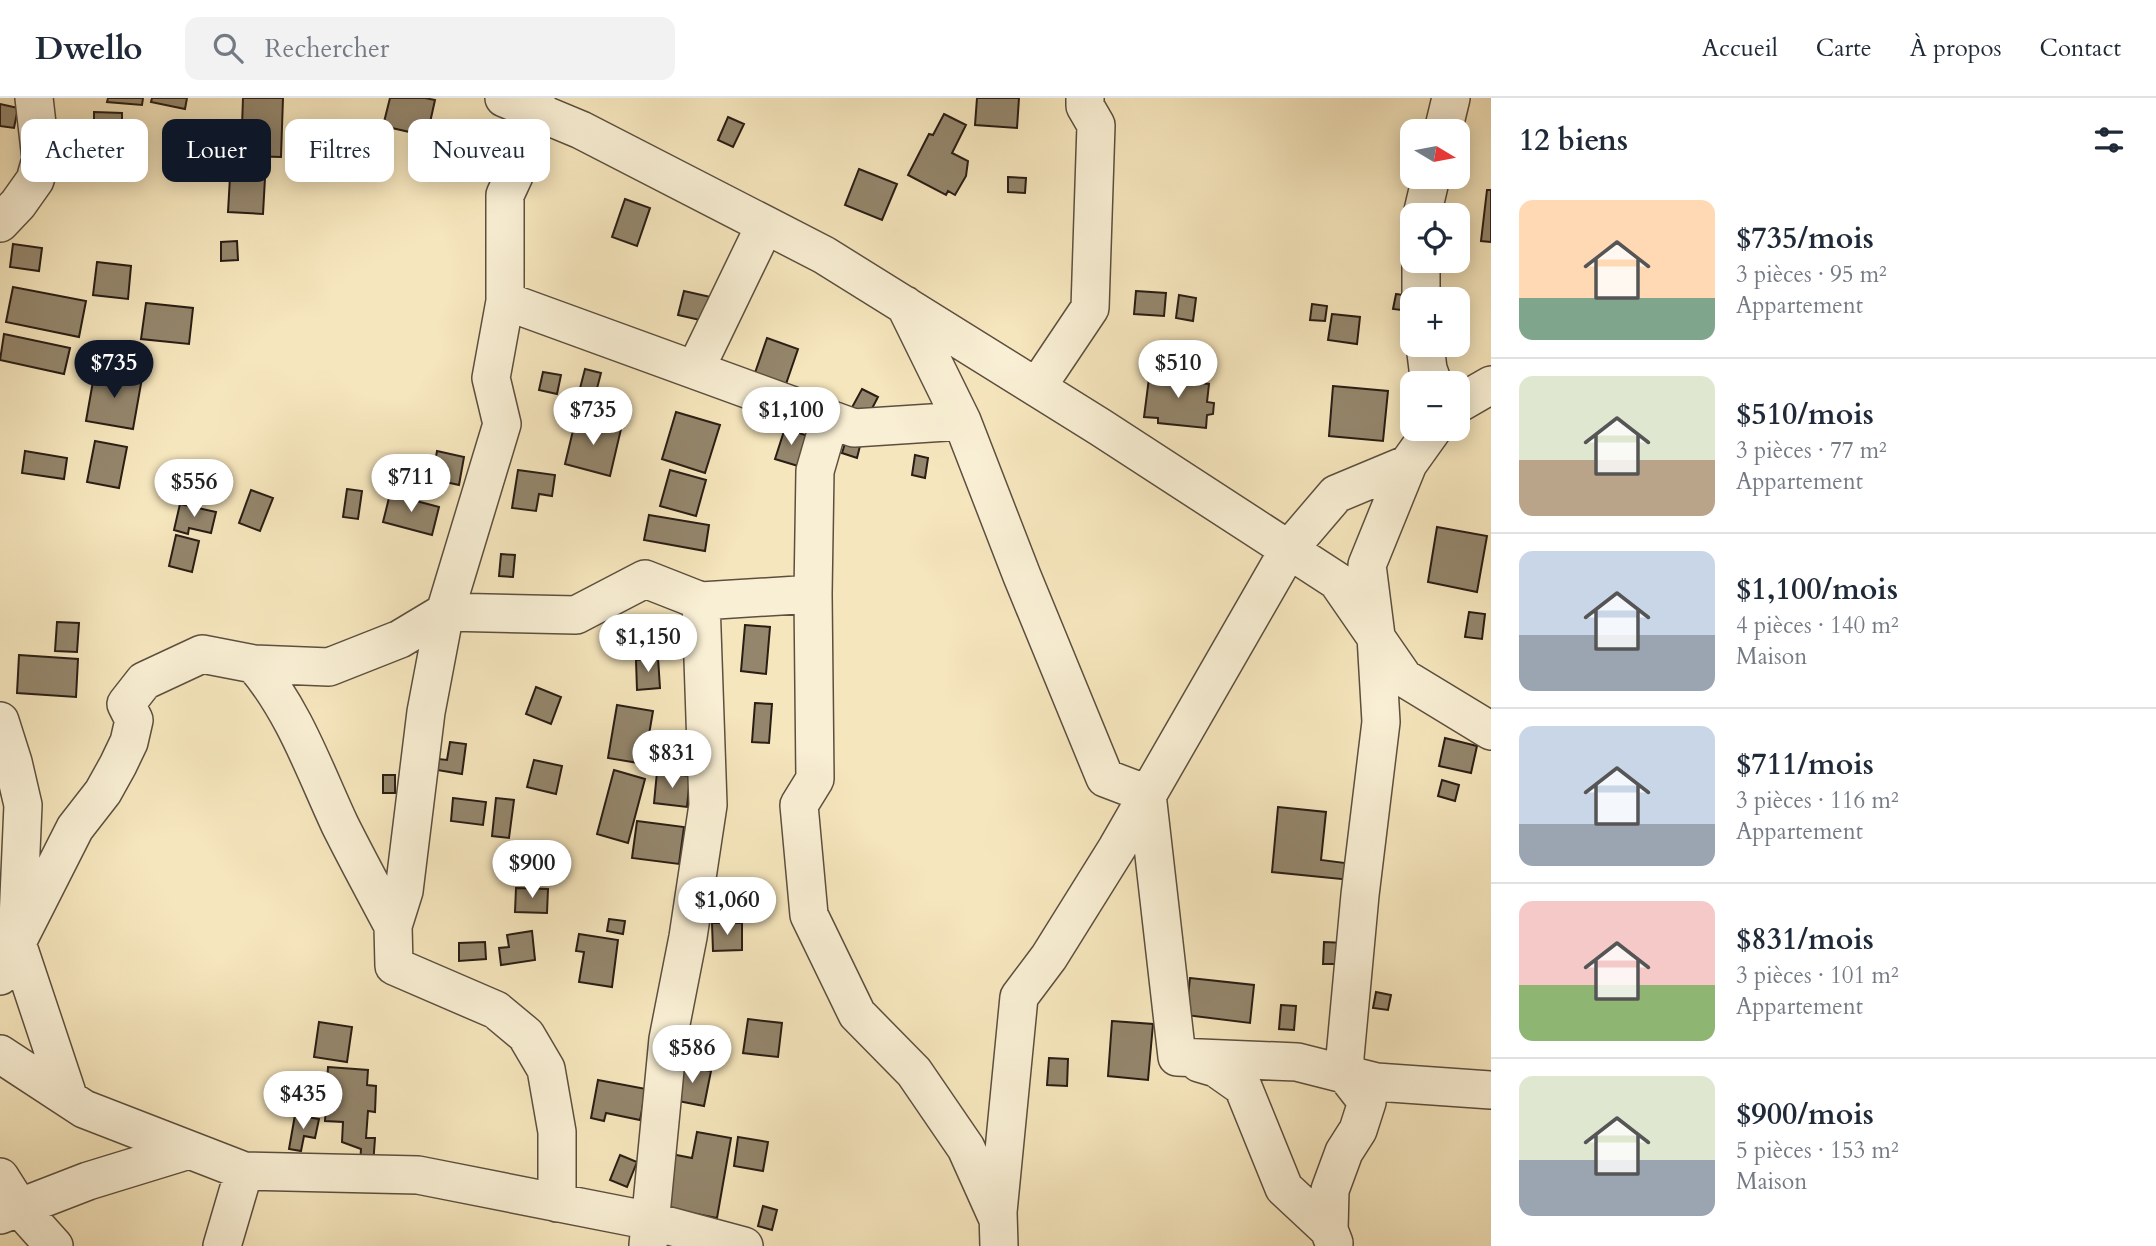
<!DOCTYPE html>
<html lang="fr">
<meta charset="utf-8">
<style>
:root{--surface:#fff;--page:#f2f2f3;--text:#1f2937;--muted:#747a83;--line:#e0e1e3;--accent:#111827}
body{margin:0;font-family:Cardo,serif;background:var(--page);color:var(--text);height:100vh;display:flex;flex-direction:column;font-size:26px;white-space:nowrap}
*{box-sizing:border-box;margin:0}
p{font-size:23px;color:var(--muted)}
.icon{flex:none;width:38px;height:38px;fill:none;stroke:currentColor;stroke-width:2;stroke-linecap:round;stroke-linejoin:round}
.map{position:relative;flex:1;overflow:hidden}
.sheet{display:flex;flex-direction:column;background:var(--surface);width:665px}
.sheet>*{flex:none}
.top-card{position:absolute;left:21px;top:21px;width:665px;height:63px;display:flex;gap:14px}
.needle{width:46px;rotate:100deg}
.tools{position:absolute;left:1400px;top:21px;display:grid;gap:14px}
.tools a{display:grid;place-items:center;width:70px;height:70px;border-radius:14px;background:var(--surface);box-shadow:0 4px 18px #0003;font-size:35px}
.price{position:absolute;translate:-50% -60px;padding:0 16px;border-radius:24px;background:#fff;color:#222;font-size:23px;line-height:46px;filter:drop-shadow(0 2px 4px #0008)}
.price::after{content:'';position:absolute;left:50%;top:42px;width:21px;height:16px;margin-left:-10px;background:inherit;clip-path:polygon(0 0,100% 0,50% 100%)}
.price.active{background:var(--accent);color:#fff}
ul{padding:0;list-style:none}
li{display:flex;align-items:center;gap:21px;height:175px;padding:0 28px}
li+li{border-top:2px solid var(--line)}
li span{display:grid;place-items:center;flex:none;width:196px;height:140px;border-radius:14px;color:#555}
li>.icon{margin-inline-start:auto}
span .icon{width:84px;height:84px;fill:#fffc;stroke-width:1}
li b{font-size:30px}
h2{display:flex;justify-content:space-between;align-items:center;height:84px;padding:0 28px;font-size:30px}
.chip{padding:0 24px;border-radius:14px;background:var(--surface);box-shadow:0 4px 18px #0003;font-size:24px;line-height:63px}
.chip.active{background:var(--accent);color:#fff}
header{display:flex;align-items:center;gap:42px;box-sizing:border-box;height:98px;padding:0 35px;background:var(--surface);border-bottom:2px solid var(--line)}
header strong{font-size:33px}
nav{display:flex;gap:38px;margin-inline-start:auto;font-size:24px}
.search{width:490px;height:63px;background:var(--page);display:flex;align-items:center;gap:18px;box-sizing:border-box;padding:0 24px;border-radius:14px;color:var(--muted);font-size:26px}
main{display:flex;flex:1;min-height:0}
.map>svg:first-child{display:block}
.building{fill:#94866c;stroke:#291d15;stroke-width:2}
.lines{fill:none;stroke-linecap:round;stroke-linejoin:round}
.minor-casing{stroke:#5c4f3f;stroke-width:40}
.minor{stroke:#f9efd4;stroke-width:37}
</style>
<header>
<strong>Dwello</strong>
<div class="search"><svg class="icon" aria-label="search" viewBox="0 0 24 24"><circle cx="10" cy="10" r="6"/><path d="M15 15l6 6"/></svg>Rechercher</div>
<nav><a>Accueil</a><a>Carte</a><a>À propos</a><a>Contact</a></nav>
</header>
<main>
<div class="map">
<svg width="1491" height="1148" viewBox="0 0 1491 1148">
<rect width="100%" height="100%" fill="#f6e6bd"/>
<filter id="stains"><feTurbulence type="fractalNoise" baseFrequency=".00286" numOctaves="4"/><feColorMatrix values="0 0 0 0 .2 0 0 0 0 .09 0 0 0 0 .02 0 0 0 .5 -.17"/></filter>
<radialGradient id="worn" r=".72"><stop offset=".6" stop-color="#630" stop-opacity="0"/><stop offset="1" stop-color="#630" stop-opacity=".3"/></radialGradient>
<path class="building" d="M108,0H143L142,7L107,4Z
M152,0H187L185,11L151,4Z
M243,0H283L281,59L241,58Z
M390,0H425L435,2L427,38L383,28Z
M977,0H1019L1017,30L975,27Z
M0,6L18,10L14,30L0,28Z
M94,14L122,15V47H94Z
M944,16L966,27L952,55L968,63L966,78L955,97L948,93L946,97L908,77L929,36L933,37Z
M728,19L744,26L733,49L718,42Z
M859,71L897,86L882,122L845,107Z
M230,79L265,80L263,116L228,114Z
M1008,79L1026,80L1025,95L1008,94Z
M1487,92H1491V144L1481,143Z
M625,101L650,110L637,148L612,139Z
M237,143L238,162L221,163V144Z
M13,146L42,150L39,173L10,169Z
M97,164L131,168L128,201L93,197Z
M13,189L86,203L79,239L6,224Z
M684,193L715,200L709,224L678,217Z
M1136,193L1166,195L1164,218L1134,216Z
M1396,196L1411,198L1409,213L1393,211Z
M1179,197L1196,200L1193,223L1176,220Z
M146,205L193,210L189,246L141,241Z
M1312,206L1327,208L1325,223L1310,222Z
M1332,216L1360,219L1357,246L1328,242Z
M4,236L70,250L64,276L0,262Z
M767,240L798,251L786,286L755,275Z
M1170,260L1182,261L1180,283L1209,286L1207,304L1214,305L1213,316L1207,317L1206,330L1158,325V320L1144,319L1149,280L1167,282Z
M585,271L601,275L594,302L578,298Z
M95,272L142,280L133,331L86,323Z
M543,274L561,277L557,296L539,292Z
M1333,288L1388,293L1383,343L1329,338Z
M862,291L878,299L866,322L850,313Z
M676,314L720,327L705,375L662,361Z
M576,320L621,331L610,378L565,366Z
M785,330L808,338L798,368L775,361Z
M847,339L861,344L857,360L842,355Z
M95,343L127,349L119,390L87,384Z
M25,353L67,360L64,381L22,375Z
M437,353L464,359L459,387L432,381Z
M915,357L928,360L925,380L912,377Z
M518,372L555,377L552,398L539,396L536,413L512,410Z
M670,372L706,382L696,418L660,408Z
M347,391L362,393L358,421L343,419Z
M251,392L273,400L260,433L239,425Z
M390,396L439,409L432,437L383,424Z
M180,406L216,414L211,435L189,430L188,436L174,432Z
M649,417L709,427L705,453L644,442Z
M1437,429L1487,438L1477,494L1428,484Z
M176,437L199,443L192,474L169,468Z
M501,456L515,457L513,479L499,478Z
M1469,514L1485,516L1482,541L1465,539Z
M57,524L79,525L77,554L55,553Z
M745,527L770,529L766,576L741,573Z
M19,557L78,561L76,599L17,595Z
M658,560L660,590L637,592L636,562Z
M536,589L561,599L551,626L526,616Z
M755,605L772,606L769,645L752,644Z
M617,607L653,613L644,666L608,660Z
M1445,640L1477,648L1471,675L1439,668Z
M450,644L466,646L462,676L437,672L439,661L447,662Z
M534,662L562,668L556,696L527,689Z
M614,672L645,681L628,745L597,736Z
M657,674L690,678L687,709L654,705Z
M383,677H395V695H383Z
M1442,682L1459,687L1455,703L1438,698Z
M453,700L486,704L483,727L451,723Z
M496,700L514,702L509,740L492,738Z
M1278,709L1326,714L1321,762L1353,766L1351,782L1272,774Z
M637,723L684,729L679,766L632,760Z
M516,790L548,791L547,815L515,814Z
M609,821L625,823L623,836L607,833Z
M712,825H742V852L713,853Z
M532,833L535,862L501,867L499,850L509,849L507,837Z
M579,836L618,842L612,889L579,884L584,854L576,853Z
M485,844L486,861L459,863V845Z
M1324,844L1345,845L1344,866H1323Z
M1190,880L1254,887L1250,925L1186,917Z
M1376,894L1391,897L1388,912L1373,910Z
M1281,907L1296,908L1294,932L1279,931Z
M748,921L782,925L778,959L743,955Z
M1112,923L1153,926L1148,982L1108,978Z
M319,924L352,929L347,964L314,959Z
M1049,960L1068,961L1067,988L1047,987Z
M680,967L711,973L704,1008L673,1002Z
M328,969L368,972L367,987L376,988L375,1014L368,1013L366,1040H375L373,1068L360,1067L361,1051L342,1044L343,1024L325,1023Z
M598,982L646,991L640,1022L606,1015L604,1023L591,1020Z
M295,1017L319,1021L315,1040L304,1038L301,1053L289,1051Z
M697,1034L731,1040L717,1120L656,1108L666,1055L692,1060Z
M738,1039L768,1044L763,1073L734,1068Z
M620,1057L637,1064L627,1089L610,1082Z
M763,1108L777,1112L772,1132L758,1128Z"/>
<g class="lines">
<defs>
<path id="minor" d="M504,0L581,32L824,157L1100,329L1337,483L1404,580L1491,633
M536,0L529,45L505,97V203L854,330L962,323
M1443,33L1451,0
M1422,117L1431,79
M0,125L18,106L35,82L41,61L34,0
M1421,201V163
M505,203L491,280L502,326L445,514L576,517L645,481L701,503L813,496L815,373L830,321
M905,207L962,323L1022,478L1105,680L1147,696L1177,959
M1425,247L1428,271L1433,285
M695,272L765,127
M1037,289L1090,210L1096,27L1085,8V0
M1458,306L1491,287
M813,496L815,681L799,707L809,817L857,916L914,974L966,1050L997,1119
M445,514L426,614L404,793L393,828L394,868L496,912L526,937L546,971L557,1034V1105
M254,566C294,613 314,671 340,727C357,761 375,794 393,828
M0,623L13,664L23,707L17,845L69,1001
M0,878L75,730L103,694L118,667L129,644L134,622L126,606L144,583L202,556L254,566L329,569L400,541L445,514
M0,956L84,1011L244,1073L418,1077L651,1123L744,1148
M1177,959L1297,964L1376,984L1491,992
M1199,965L1216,970L1243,989L1284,1090L1329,1132L1334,1145
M0,1079L19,1109L54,1148
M0,1117L88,1083L189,1052
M1329,1132L1330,1092L1344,1054L1358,1032L1367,1004L1346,977L1345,959L1360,797L1381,624L1376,538L1367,467L1408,366L1433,331
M648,1147L668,941L688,839L708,707L701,503
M222,1148L244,1073
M999,1148L998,1114L1019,899L1049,859L1117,750L1289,451L1336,396L1408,366"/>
</defs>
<use href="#minor" class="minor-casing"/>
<use href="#minor" class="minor"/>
</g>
<rect width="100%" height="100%" filter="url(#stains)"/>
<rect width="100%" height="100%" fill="url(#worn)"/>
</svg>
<div class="tools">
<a><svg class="needle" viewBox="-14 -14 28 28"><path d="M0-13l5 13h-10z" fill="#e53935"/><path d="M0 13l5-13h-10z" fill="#747a83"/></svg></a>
<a><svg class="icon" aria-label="locate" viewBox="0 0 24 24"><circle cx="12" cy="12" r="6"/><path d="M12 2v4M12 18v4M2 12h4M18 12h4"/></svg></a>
<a>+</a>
<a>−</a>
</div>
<b class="price active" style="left:114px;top:302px">$735</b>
<b class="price" style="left:1178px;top:302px">$510</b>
<b class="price" style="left:593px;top:349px">$735</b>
<b class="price" style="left:791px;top:349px">$1,100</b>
<b class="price" style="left:411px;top:416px">$711</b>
<b class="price" style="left:194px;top:421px">$556</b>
<b class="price" style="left:648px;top:576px">$1,150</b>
<b class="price" style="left:672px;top:692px">$831</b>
<b class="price" style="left:532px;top:802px">$900</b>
<b class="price" style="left:727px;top:839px">$1,060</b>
<b class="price" style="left:692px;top:987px">$586</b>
<b class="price" style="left:303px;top:1033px">$435</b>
<div class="top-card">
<a class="chip">Acheter</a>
<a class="chip active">Louer</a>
<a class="chip">Filtres</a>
<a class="chip">Nouveau</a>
</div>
</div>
<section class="sheet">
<h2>12 biens<svg class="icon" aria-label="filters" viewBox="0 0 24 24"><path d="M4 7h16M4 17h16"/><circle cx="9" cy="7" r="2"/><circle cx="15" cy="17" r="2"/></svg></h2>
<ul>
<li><span style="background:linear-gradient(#ffd9b3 70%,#7fa58c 0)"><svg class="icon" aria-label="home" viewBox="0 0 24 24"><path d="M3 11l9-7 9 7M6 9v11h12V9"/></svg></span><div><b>$735/mois</b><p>3 pièces · 95 m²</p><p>Appartement</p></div></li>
<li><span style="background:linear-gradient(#dfe7d0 60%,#b9a48a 0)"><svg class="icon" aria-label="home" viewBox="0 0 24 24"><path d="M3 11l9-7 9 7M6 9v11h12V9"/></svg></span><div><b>$510/mois</b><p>3 pièces · 77 m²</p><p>Appartement</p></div></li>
<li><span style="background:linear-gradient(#c9d6e8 60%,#9aa5b1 0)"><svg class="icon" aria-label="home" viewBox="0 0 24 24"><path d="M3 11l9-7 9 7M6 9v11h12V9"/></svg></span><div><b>$1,100/mois</b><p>4 pièces · 140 m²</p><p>Maison</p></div></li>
<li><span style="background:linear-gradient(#c9d6e8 70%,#9aa5b1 0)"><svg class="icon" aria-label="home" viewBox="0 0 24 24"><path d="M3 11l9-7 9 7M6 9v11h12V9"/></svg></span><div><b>$711/mois</b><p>3 pièces · 116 m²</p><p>Appartement</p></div></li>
<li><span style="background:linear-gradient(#f6c9c9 60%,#8fb573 0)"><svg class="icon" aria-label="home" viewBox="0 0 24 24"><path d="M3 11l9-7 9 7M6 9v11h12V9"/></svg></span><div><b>$831/mois</b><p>3 pièces · 101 m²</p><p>Appartement</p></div></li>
<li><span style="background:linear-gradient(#dfe7d0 60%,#9aa5b1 0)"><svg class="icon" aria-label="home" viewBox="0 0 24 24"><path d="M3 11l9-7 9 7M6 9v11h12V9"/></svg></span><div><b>$900/mois</b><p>5 pièces · 153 m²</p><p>Maison</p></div></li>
</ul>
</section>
</main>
